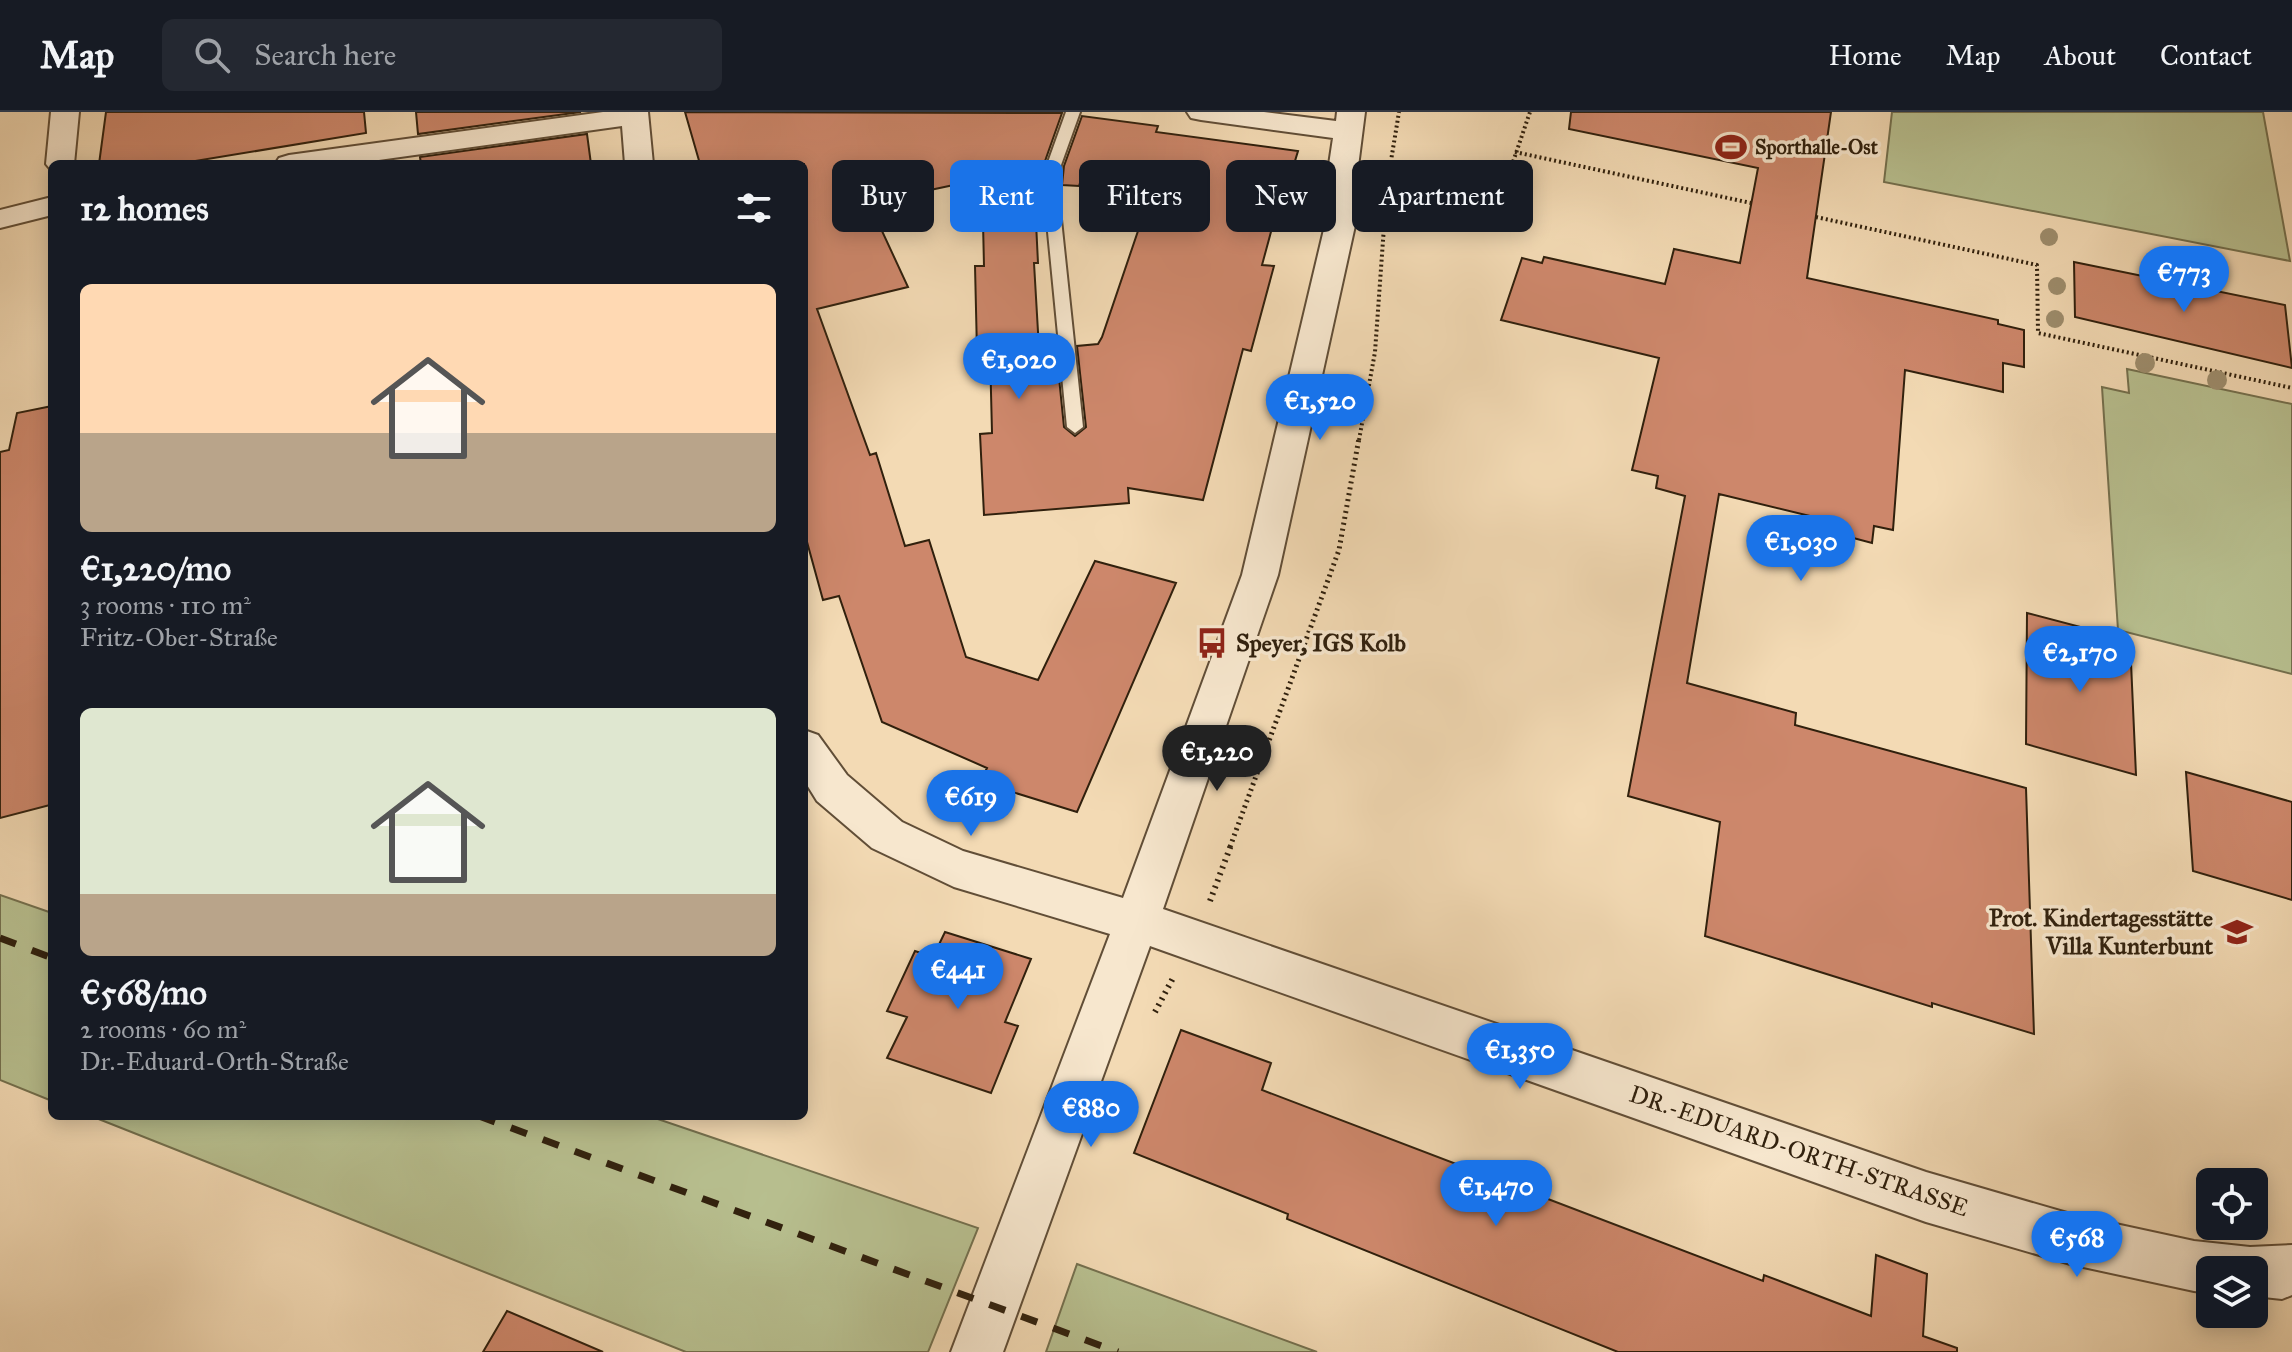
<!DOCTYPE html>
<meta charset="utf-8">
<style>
:root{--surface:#171b24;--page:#242831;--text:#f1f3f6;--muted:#9ea1a6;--line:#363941;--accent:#1a73e8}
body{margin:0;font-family:"IM FELL Great Primer",serif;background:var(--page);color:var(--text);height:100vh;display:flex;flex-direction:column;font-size:30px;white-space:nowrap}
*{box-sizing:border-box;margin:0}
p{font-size:26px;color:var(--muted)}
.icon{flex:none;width:44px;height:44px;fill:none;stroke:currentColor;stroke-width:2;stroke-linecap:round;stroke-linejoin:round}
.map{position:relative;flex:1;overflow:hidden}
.sheet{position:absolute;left:48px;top:48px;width:760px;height:960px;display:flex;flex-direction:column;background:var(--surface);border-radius:12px;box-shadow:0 4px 20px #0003}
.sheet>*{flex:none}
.hud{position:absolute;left:832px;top:48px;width:760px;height:72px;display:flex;gap:16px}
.fabs{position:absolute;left:2196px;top:1056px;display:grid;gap:16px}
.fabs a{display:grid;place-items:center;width:72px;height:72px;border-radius:12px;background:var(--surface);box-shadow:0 4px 20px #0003;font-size:40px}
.price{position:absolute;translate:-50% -68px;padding:0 18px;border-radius:28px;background:var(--accent);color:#fff;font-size:26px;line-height:52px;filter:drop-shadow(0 2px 4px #0008)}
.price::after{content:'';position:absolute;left:50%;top:48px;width:24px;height:18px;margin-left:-12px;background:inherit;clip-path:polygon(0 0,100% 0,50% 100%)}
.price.active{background:#222;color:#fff}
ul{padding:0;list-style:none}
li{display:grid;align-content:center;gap:16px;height:424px;padding:0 32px}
li span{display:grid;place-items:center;height:248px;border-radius:12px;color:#555}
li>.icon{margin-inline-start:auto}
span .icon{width:144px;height:144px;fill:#fffc;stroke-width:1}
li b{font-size:34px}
h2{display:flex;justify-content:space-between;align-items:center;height:96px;padding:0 32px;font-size:34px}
.tag{padding:0 28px;border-radius:12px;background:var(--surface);box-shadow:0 4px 20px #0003;font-size:28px;line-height:72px}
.tag.active{background:var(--accent);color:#fff}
header{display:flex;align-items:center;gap:48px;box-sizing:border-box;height:112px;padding:0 40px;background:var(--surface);border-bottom:2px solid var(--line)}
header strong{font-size:38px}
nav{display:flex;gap:44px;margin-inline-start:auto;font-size:28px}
.search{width:560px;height:72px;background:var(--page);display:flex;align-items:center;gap:20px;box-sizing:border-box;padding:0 28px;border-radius:12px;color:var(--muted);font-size:30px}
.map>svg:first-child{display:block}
.green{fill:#b8c090;stroke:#74704e;stroke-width:2}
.building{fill:#cd876b;stroke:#30200d;stroke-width:2}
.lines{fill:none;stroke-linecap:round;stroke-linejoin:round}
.service-casing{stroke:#614e37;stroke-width:4}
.minor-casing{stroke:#614e37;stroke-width:4}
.path-far2{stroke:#30200d;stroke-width:4;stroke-dasharray:2 3;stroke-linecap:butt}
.path-far1{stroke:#30200d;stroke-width:5;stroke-dasharray:2 4;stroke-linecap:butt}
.path{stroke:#30200d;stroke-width:6;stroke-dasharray:2 5;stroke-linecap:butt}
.service{fill:#f7e7ce;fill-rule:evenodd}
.minor{fill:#f7e7ce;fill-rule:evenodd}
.rail{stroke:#30200d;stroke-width:7;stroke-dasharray:17 17;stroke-linecap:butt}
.tree{fill:#9e8e6e}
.labels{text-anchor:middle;stroke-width:7;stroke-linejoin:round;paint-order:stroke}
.far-poi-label{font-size:20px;font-weight:bold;fill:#30200d;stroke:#f7e7ce;text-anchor:start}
.poi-label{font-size:24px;font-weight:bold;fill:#30200d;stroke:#f7e7ce;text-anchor:start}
.street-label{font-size:24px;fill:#30200d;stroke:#f7e7ce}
</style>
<header>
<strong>Map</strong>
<div class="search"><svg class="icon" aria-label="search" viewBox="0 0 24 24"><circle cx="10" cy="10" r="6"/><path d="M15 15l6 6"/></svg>Search here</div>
<nav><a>Home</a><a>Map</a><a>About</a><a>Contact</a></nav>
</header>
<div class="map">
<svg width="2292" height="1240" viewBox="0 0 2292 1240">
<rect width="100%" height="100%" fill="#f3dab4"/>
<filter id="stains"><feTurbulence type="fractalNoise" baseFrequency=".0025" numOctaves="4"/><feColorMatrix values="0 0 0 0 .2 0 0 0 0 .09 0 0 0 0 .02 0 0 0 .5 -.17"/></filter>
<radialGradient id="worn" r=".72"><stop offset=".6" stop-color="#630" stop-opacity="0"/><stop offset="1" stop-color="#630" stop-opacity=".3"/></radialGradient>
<path class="green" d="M1892,0H2263L2290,149L1884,70Z
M2127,257L2292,292V562L2118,518L2102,275L2129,281Z
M0,783L52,801V989L0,968Z
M91,1004H649L978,1116L928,1240H686Z
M1077,1152L1317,1240H1046Z"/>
<path class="building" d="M106,0H364L366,21L177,52H99Z
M416,0H581L418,22Z
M685,0L1062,1L1044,52L1042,71L1034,70L1038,151H1034L1039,237L1056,236L1064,315L1075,324L1086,315L1077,234L1098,232L1102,225L1157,63L1086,53L1079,74L1062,73L1064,54L1082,4L1158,14L1156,20L1298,39L1288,72H1284L1262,153L1274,154L1251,239L1243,237L1203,388L1128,376L1129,391L984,403L980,322L992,321L990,240H977L975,154H984L982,67L869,91L908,175L817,197L870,343L876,341L905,434L929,428L966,545L1038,568L1095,449L1176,471L1077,700L980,670L987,656L882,610L839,484L823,488L804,419V52H700Z
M1571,0H1831L1807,166L1998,208V212L2024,218V255L2003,251V280L1905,258L1893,418L1874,414L1872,431L1808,414L1810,404L1719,382L1687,571L1796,601L1795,613L2026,676L2034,922L1932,891V895L1705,824L1720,710L1628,684L1685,384L1656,376L1658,364L1632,358L1659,246L1501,208L1522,146L1542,151L1544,145L1665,172L1674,137L1740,151L1758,56L1569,17Z
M587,22L591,52H421L420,45Z
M2074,150L2285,193L2292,256L2075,205Z
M52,294L50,693L0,706V340L9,338L17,301Z
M2027,501L2130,528L2136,663L2026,632Z
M2186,660L2292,690V788L2193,759Z
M945,820L1031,847L1005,910L1018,914L991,981L887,946L907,905L887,899L915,839L933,845Z
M1181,918L1271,951L1262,978L1763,1169L1764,1163L1871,1204L1876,1143L1927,1162L1923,1224L1957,1236V1240H1618L1287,1107L1288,1102L1134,1041Z
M507,1199L603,1240H483Z"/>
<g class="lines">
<defs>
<path id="service" d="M1066,0H1080L1061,53L1058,79L1083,315L1075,321L1067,315L1044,79L1047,53Z"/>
<path id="minor" d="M51,0H79L74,52H52V59L46,52Z
M603,0H648L653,52H625L622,14L350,52H275L279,46L289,43Z
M1187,0H1264L1336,9L1337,0H1365L1354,86L1356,109L1278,463L1163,797L1926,1060L2074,1103L2194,1129L2250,1135L2292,1133V1183L2282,1187L2254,1184V1158H2210V1181L2194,1179L2074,1153L1926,1110L1150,834L1003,1240H951L1110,822L954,775L872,736L817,689L804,668V618L818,623L847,663L902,710L963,739L1123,786L1242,463L1326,109L1324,86L1333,26L1201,8L1191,6Z
M52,85V103L0,116V98Z"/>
</defs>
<use href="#service" class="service-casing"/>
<use href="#minor" class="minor-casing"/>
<path class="path-far2" d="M1515,40L1751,91
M1377,72L1498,94L1530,0
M1816,105L2037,153L2038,221L2292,276
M1359,328L1375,240L1387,73L1399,0"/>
<path class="path-far1" d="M1230,735L1339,438L1359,326"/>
<path class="path" d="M1210,789L1231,733
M1155,900L1173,866"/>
<use href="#service" class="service"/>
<use href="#minor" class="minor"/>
<path class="rail" d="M0,826L52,846
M479,1004L1118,1240"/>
</g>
<g class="tree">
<circle cx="2049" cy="125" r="9"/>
<circle cx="2057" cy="174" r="9"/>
<circle cx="2055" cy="207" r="9"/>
<circle cx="2145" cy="251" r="10"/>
<circle cx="2217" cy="268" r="10"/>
</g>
<defs>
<symbol id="stadium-bare" viewBox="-9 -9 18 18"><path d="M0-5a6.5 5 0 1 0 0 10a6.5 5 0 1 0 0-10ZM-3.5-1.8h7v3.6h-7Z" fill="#8f2418" stroke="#f7e7ce" stroke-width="2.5" paint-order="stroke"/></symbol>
<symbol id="bus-bare" viewBox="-9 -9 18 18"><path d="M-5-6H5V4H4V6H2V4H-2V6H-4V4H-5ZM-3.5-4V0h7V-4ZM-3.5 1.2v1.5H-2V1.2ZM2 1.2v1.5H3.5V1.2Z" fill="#8f2418" stroke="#f7e7ce" stroke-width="2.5" paint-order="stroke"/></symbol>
<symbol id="school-bare" viewBox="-9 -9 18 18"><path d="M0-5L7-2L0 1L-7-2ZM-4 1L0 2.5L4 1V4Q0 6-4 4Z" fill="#8f2418" stroke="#f7e7ce" stroke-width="2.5" paint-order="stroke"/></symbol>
</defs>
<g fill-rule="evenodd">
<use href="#stadium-bare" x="1709" y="13" width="44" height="44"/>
<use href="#bus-bare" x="1190" y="509" width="44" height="44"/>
<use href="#school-bare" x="2215" y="798" width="44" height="44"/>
</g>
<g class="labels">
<g class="far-poi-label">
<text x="1755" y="42">Sporthalle-Ost</text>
</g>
<g class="poi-label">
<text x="1236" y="539">Speyer, IGS Kolb</text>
<text x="2213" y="814" text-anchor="end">Prot. Kindertagesstätte<tspan x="2213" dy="28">Villa Kunterbunt</tspan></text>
</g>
<g class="street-label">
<text transform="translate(1799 1039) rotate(19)" y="8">DR.-EDUARD-ORTH-STRASSE</text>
</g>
</g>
<rect width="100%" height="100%" filter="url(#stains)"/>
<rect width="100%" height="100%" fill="url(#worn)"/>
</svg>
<div class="fabs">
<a><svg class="icon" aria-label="locate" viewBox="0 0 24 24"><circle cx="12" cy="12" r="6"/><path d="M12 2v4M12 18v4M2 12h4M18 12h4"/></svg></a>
<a><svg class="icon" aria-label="layers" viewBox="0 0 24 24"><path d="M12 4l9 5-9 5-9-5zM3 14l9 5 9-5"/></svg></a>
</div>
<b class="price" style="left:2184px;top:202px">€773</b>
<b class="price" style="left:1019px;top:289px">€1,020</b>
<b class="price" style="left:1320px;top:330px">€1,520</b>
<b class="price" style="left:1801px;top:471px">€1,030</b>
<b class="price" style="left:2080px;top:582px">€2,170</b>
<b class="price active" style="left:1217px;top:681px">€1,220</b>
<b class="price" style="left:971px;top:726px">€619</b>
<b class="price" style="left:958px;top:899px">€441</b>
<b class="price" style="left:1520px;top:979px">€1,350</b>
<b class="price" style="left:1091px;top:1037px">€880</b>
<b class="price" style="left:1496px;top:1116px">€1,470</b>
<b class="price" style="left:2077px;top:1167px">€568</b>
<div class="hud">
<a class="tag">Buy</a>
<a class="tag active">Rent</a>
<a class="tag">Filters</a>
<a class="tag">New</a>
<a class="tag">Apartment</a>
</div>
<section class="sheet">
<h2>12 homes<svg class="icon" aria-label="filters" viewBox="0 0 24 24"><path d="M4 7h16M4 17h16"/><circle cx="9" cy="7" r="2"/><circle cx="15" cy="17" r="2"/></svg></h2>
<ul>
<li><span style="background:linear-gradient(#ffd9b3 60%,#b9a48a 0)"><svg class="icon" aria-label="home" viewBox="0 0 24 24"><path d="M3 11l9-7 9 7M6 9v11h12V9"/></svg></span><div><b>€1,220/mo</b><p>3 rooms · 110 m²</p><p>Fritz-Ober-Straße</p></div></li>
<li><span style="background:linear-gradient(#dfe7d0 75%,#b9a48a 0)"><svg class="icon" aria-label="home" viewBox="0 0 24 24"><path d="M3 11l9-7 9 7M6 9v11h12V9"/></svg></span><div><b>€568/mo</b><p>2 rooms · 60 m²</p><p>Dr.-Eduard-Orth-Straße</p></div></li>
</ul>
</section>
</div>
